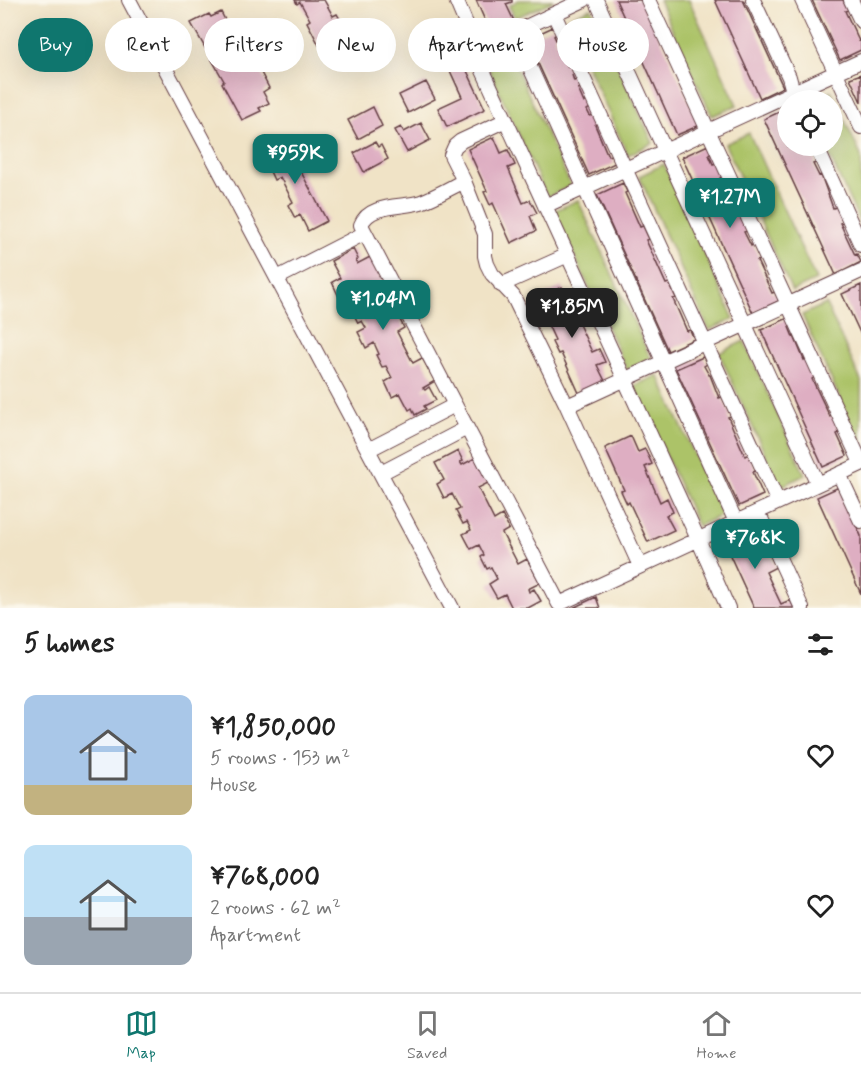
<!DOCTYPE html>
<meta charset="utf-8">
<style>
:root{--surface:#fff;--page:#f2f2f2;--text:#222;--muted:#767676;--line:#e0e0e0;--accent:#0f766e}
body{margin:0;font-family:Mynerve,sans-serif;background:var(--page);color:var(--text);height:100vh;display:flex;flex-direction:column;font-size:22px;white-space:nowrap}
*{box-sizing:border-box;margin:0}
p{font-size:20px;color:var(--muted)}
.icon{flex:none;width:33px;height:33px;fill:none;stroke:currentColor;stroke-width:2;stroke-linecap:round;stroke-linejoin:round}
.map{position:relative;height:608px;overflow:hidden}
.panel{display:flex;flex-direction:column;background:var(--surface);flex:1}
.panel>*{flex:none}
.top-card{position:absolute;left:18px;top:18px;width:825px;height:54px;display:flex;gap:12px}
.fabs{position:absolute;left:777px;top:90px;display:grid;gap:12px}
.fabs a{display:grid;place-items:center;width:66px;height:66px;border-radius:50%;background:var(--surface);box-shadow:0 6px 24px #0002;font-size:30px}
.price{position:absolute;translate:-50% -51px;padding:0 14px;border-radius:12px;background:var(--accent);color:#fff;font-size:20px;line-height:39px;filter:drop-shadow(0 2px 3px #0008)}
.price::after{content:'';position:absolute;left:50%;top:36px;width:18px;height:14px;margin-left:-9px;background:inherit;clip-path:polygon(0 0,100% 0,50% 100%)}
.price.current{background:#222;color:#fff}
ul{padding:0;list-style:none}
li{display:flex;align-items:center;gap:18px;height:150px;padding:0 24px}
li span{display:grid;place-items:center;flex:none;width:168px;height:120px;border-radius:12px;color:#555}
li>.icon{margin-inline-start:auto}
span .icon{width:72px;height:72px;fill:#fffc;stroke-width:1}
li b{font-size:26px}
h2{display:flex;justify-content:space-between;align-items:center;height:72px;padding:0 24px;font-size:26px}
.pill{padding:0 21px;border-radius:27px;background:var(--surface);box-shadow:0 6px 24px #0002;font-size:21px;line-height:54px}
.pill.current{background:var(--accent);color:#fff}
.tabs{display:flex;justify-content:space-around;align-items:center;height:84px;border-top:2px solid var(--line);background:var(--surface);font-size:16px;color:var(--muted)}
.tabs a{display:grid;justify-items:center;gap:3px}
.tabs .current{color:var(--accent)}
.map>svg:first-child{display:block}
.green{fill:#acc368;stroke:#7b714a;stroke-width:1.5}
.building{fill:#deaec2}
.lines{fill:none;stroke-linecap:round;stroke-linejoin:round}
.minor-casing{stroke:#633c42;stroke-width:16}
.minor{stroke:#fff;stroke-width:14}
</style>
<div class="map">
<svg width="861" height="608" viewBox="0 0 861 608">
<rect width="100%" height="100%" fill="#fbf7ec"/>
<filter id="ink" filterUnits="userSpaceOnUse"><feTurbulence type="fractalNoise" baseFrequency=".0167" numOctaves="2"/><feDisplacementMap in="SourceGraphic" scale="12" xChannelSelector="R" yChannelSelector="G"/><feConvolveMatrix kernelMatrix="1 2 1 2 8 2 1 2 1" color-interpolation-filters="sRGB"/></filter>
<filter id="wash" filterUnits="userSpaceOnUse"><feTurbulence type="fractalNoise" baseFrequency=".008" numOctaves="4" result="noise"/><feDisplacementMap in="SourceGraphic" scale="24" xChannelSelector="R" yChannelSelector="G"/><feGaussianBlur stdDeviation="1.35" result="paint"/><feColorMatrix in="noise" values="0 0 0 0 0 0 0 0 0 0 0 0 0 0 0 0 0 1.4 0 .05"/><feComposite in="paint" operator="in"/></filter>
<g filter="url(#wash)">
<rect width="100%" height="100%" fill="#f0e3c6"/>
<path class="green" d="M518,0H552L553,1L515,18L509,6Z
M659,0H689L737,105L712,116Z
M591,8L653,143L628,155L566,19Z
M506,45L571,186L547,197L483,56Z
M831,91L861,156V225L825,146H832V100H812Z
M749,133L816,280L792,291L725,144Z
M664,164L734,319L709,330L639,176Z
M578,200L651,359L627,370L554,211Z
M826,304L861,381V445L802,315Z
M744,341L805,475L780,487L719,353Z
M658,375L722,515L698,526L634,386Z"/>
<g id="blocks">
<path class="building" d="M295,0H324L333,16L337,14L345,28L335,33L336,35L319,45L307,22L310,20L300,2L297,4Z
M476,0H512V2L506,4L514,21L490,32Z
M616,0H643L700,125L677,135Z
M715,0H743L783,87L760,98Z
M812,0H843L848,10L845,11L859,41L861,40V50L840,60Z
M221,12L228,26L236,22L249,46L241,50L251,70L258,67L269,88L263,92L269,103L259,108L261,111L242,120L222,83L224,81L191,23L209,14L211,17Z
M553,27L556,34L554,36L557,42L559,41L565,54L563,56L568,67L571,66L574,74L572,75L574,81L577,80L581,88L578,89L584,103L587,101L590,108L587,110L590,116L593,115L597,124L595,125L608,156L611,155L615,163L589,175L527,39Z
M460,56L485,109L447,127L438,108L462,97L446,62Z
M861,74V102L850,78Z
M426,82L435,99L408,113L399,95Z
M373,107L382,126L358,139L348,120Z
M788,108V146H805L807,151L810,150L816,163L813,164L819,176L821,175L833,208L836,207L843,222L840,223L855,255L857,254L861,262L836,275L764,119Z
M421,123L430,140L407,152L395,130L401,127L404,132Z
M494,137L501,153L508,150L515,165L508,168L523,203L530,200L537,213L530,216L536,231L511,243L493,203L490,205L484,192L487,191L468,149Z
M283,138L327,221L308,231L300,215L295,218L288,205L293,202L280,177L274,180L268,167L273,165L264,148Z
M375,142L378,147L381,145L388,159L364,172L354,153Z
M708,145L712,154L709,155L713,164L716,163L722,177L720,178L725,189L728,188L734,201L731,202L736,214L739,213L747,231L744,232L751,246L753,244L760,260L757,261L772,293L775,292L779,301L753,313L682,157Z
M623,183L627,192L625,193L640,227L643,226L649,239L646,240L666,284L669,283L676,298L673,299L687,331L690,330L694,339L668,351L597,195Z
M353,249L358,259L356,261L357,264L370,257L384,281L373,287L389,318L397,314L404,328L397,332L413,363L422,358L435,381L423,388L425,390L429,387L436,400L424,406L426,409L415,415L412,408L409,410L400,393L392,397L385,382L392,378L386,366L382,367L376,355L379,354L374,343L366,348L358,332L366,328L362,321L358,323L352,310L355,308L347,292L339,297L332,282L340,278L331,261Z
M861,285V335L842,294Z
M562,287L569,303L576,299L583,315L576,318L592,352L599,349L605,362L597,365L605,381L579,393L561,353L558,354L552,342L555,340L536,299Z
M788,318L791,326L789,327L793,337L794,336L804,360L807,358L815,377L812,379L830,417L833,415L841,432L837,434L847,456L823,467L761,330Z
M703,357L707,364L704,366L709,375H710L719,398L722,397L731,416L728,417L745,456L749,454L756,471L753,472L763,495L739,506L676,369Z
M631,436L638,452L645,449L652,464L645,467L660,502L667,498L673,512L666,515L674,530L648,542L629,502L627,504L621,491L624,490L605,448Z
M458,451L463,461L460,462L462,465L475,458L488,483L478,488L494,520L502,515L509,529L502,533L518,564L527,559L540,583L528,589L529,592L534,589L541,601L528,608H512L505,594L497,598L489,584L497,579L491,567L487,569L481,557L484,555L479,545L471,549L463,534L471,530L467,522L463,524L456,511L460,509L452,494L444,498L437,484L444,480L435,463Z
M839,487L861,536V594L817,497Z
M747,529L754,544L763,540L776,567L766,572L781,604L790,600L794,608H754L723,540Z
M596,597L600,608H573Z"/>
</g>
</g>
<g filter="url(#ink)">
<use href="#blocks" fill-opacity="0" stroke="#633c42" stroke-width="1.5"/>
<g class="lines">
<defs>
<path id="minor" d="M129,0L452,608
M456,0L467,26L474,51L698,539L728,608
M596,0L818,484
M648,0L861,463
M753,0L789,77L795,99
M802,0L861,127
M851,0L861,21
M554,14L778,502
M514,32L736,522
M474,51L584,0
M506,120L461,141L455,146L451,155L464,181C450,188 435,197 421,202C403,208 369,203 361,225L559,604L861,464
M816,146L861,245
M464,181L485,234V256L487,264L492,274L513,296L567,406L640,566
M545,206L861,61
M277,278L365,233
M501,285L568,255
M567,406L861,271
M368,450L455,405
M381,473L467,428
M839,474L861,521
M758,512L802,608"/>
</defs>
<use href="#minor" class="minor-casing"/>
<use href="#minor" class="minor"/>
</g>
</g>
</svg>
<div class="fabs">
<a><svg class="icon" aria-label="locate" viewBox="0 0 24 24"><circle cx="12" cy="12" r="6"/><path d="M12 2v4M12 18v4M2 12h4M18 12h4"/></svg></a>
</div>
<b class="price" style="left:295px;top:185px">¥959K</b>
<b class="price" style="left:730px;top:229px">¥1.27M</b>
<b class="price" style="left:383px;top:331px">¥1.04M</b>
<b class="price current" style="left:572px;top:339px">¥1.85M</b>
<b class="price" style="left:755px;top:570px">¥768K</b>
<div class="top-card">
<a class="pill current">Buy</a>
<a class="pill">Rent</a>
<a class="pill">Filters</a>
<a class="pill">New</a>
<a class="pill">Apartment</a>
<a class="pill">House</a>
</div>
</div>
<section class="panel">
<h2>5 homes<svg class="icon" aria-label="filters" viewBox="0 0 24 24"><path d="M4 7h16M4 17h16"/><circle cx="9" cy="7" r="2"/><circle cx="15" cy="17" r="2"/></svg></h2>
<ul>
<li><span style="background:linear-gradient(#a9c7e8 75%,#c2b280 0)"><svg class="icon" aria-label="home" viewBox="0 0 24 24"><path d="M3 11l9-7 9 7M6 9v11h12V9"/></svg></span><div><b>¥1,850,000</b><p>5 rooms · 153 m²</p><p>House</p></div><svg class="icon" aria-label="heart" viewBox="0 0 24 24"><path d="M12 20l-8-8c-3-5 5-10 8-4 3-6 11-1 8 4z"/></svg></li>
<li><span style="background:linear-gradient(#bfe0f5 60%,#9aa5b1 0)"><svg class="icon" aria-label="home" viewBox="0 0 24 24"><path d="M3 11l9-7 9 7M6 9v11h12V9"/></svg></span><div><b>¥768,000</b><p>2 rooms · 62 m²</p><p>Apartment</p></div><svg class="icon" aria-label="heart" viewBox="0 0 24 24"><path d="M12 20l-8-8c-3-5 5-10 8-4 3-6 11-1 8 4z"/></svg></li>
</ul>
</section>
<nav class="tabs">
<a class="current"><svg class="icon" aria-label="map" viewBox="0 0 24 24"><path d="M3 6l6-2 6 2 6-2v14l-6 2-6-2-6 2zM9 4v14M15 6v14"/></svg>Map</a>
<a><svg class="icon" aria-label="saved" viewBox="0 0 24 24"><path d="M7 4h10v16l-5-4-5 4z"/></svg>Saved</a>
<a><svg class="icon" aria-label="home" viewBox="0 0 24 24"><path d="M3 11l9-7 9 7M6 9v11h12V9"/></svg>Home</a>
</nav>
